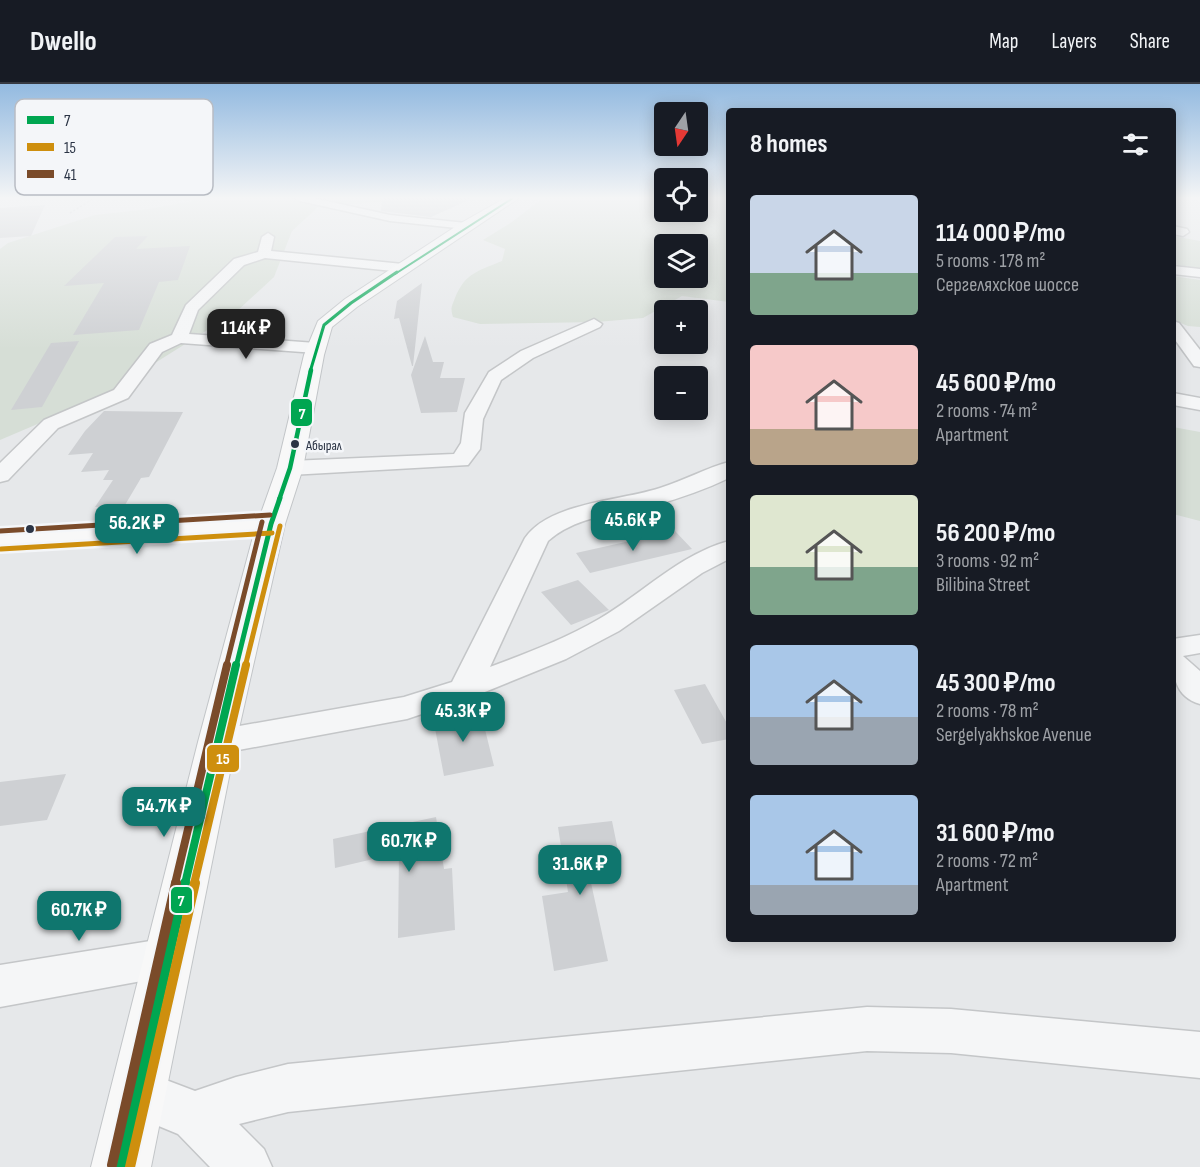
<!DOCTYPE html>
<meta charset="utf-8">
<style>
:root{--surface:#171b24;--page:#242831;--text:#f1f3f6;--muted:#9ea1a6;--line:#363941;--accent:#0f766e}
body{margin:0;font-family:"Sofia Sans Condensed",sans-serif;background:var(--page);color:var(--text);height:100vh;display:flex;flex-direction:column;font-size:22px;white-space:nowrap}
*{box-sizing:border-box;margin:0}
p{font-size:20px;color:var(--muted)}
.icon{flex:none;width:33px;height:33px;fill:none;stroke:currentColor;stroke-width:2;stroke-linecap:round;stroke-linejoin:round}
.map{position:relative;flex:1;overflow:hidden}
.sheet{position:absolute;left:726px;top:24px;width:450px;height:834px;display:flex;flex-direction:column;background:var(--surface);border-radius:6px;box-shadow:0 3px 15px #0003}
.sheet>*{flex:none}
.needle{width:39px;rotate:193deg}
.buttons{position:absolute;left:654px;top:18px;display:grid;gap:12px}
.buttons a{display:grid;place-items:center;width:54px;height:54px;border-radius:6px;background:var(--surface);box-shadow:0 3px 15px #0003;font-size:30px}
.price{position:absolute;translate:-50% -51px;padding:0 14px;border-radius:12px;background:var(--accent);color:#fff;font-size:20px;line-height:39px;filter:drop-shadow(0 2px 3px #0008)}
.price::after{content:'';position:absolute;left:50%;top:36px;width:18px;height:14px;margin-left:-9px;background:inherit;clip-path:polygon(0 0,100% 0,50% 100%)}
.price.selected{background:#222;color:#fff}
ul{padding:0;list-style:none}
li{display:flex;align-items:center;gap:18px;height:150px;padding:0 24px}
li span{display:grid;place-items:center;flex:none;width:168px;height:120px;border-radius:6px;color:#555}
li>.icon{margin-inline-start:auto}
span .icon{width:72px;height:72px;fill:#fffc;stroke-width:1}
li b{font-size:26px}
h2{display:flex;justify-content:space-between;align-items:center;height:72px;padding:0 24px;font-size:26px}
header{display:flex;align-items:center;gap:36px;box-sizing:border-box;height:84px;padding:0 30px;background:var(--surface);border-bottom:2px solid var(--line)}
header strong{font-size:28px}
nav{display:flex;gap:33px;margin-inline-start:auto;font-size:21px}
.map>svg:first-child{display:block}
.green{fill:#d6ded6;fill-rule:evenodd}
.building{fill:#ced0d3}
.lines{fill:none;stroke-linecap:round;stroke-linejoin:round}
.minor-casing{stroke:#c4c6c8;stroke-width:3}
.major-casing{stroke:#c2c5c8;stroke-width:2}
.path{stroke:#c5c6ca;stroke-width:1.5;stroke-dasharray:2 2;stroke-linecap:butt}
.minor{fill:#f5f6f7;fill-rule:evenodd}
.major{fill:#f8f8f8;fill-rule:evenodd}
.bus-1-far5-casing{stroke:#f4f6f9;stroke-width:4.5}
.bus-1-far4-casing{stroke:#f4f6f9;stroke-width:5}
.bus-1-far3-casing{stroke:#f4f6f9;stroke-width:8}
.bus-1-far2-casing{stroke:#f4f6f9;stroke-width:10}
.bus-1-far1-casing{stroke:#f4f6f9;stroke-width:12}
.bus-1-casing{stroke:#f4f6f9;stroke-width:14}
.bus-2-far2-casing{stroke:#f4f6f9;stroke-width:10}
.bus-2-far1-casing{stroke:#f4f6f9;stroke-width:12}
.bus-2-casing{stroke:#f4f6f9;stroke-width:14}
.bus-3-far2-casing{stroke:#f4f6f9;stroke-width:10}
.bus-3-far1-casing{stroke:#f4f6f9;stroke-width:12}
.bus-3-casing{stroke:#f4f6f9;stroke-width:14}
.bus-1-far5{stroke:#00a651;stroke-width:2}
.bus-1-far4{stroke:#00a651;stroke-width:3}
.bus-1-far3{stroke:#00a651;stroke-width:4.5}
.bus-1-far2{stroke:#00a651;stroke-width:5}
.bus-1-far1{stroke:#00a651;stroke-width:8}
.bus-1{stroke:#00a651;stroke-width:10}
.bus-2-far2{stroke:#ce8f0e;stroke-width:5}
.bus-2-far1{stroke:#ce8f0e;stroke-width:8}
.bus-2{stroke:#ce8f0e;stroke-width:10}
.bus-3-far2{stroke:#7a4b2a;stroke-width:5}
.bus-3-far1{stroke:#7a4b2a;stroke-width:8}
.bus-3{stroke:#7a4b2a;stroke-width:10}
.bus-dot{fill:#2b3445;stroke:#f4f6f9;stroke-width:2}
.labels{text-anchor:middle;stroke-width:5;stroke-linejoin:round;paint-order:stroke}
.bus-label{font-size:14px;fill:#2b3445;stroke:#f4f6f9;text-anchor:start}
.key{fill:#f4f6f9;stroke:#b8bcc3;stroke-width:1.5}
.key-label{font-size:16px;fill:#2b3445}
.line-badge{stroke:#f4f6f9;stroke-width:2}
.badge-label{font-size:16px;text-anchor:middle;font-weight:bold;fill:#fff}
</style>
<header>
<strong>Dwello</strong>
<nav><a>Map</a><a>Layers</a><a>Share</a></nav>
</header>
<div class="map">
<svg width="1200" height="1083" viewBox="0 0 1200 1083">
<rect width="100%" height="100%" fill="#e6e8ea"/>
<path class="green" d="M210,114H481L320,121L292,147L274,193L236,228L101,313L0,356V165L8,159L95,131L149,125Z
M543,114H664V128H698V114H729V218L682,212L643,234L597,238L480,240L453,233C450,224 452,222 455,214C465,189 478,187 502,177L505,165L483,156L512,138ZM664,160H698V194H664Z
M1173,152L1200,157V185L1173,180Z
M1173,192L1200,196V243L1188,242L1173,236Z
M1173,343L1200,348V437L1173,430Z"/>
<path class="building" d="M382,114H473L431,133L381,127Z
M45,121L31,152L0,154V124Z
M148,152L136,165L190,162L178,196L159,198L139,246L73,251L104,199L64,202L115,153Z
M422,199L413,282H412L399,234L394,235L397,217Z
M425,252L433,278H444L440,294H465L457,328L421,329L411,291Z
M79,257L42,323L11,326L51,259Z
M104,327L183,328L149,393L141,394L125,421L95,423L113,396H103L109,386L81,388L93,369L68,371L85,347Z
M675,447L692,465L590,489L576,469Z
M578,496L609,526L571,541L541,508Z
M705,600L729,643V655L702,660L674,606Z
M480,625L494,682L444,692L433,634Z
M66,690L47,736L0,742V698Z
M436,733L444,785L452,784L455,846L398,854L399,769L335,784L333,755Z
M612,737L621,781L588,785L608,877L554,887L542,812L568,808L558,743Z"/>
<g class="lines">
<defs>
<path id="minor" d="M295,114H313L390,131L466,139L472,142L466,145L390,137L300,117Z
M1173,142L1187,145L1189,148L1183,152L1173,150Z
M268,149L274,153L271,167L403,180L410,184L403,188L265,174L244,181L198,226L189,250L316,259L324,264L322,268L316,269L181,259L162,268L128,314L58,344L8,396L0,398V379L44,336L114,306L150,260L172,251L186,221L234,175L258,168L262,153Z
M1173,182L1200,185V193L1173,190Z
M594,235L602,240L600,243L533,274L501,296L483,335L480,365L468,381L290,391L282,389L279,384L282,379L290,377L454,370L461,359L465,329L489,288L521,267Z
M1173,237L1179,239L1200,266V283L1194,282L1173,253Z
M1173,309L1200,314V326L1173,321Z
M729,378V394C706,405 681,414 655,421C619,430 577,431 548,457L490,583C527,569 565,555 599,535C642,510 680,470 729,457V475L702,489L619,547L566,575L475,612L407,635L217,670L205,667L200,658L205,649L217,646L404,613L452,598L525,454C550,418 621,417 660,404C683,397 706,384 729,378Z
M1200,551V569L1183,572L1200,587V620C1169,611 1173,581 1173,555Z
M169,854L184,859L190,873L184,887L169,892L0,923V881Z
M867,923L951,925L1200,948V994L951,969L867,967L288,1028L239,1040L264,1065L272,1083H210L178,1050L120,1026L113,1009L120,992L137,985L195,1007L236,993L288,980Z"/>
<path id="major" d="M505,114H519L357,223L332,243L324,271L303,384L285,440L236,658L151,1083H91L198,658L254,449L0,465V447L260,432L277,384L304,271L318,237L345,215L461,139Z"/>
</defs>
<use href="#minor" class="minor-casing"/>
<use href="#major" class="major-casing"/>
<path class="path" d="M70,129L94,114"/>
<use href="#minor" class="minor"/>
<use href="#major" class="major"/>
<defs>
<path id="bus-1-far5" d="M395,190L513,114"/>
<path id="bus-1-far4" d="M310,288L324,241L351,219L397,188"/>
<path id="bus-1-far3" d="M279,416L290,384L311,286"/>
<path id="bus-1-far2" d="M236,583L271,440L280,414"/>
<path id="bus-1-far1" d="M185,800L236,581"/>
<path id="bus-1" d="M121,1083L185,799"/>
<path id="bus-2-far2" d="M1,465L272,449
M245,583L280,442"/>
<path id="bus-2-far1" d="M194,800L246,581"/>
<path id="bus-2" d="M130,1083L195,799"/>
<path id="bus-3-far2" d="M0,447L270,431
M226,583L262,438"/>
<path id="bus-3-far1" d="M175,800L227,581"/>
<path id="bus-3" d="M112,1081L176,799"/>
</defs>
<use href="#bus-1-far5" class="bus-1-far5-casing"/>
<use href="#bus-1-far4" class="bus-1-far4-casing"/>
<use href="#bus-1-far3" class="bus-1-far3-casing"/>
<use href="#bus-1-far2" class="bus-1-far2-casing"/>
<use href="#bus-1-far1" class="bus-1-far1-casing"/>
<use href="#bus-1" class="bus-1-casing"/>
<use href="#bus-2-far2" class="bus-2-far2-casing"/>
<use href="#bus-2-far1" class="bus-2-far1-casing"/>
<use href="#bus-2" class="bus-2-casing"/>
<use href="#bus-3-far2" class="bus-3-far2-casing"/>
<use href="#bus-3-far1" class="bus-3-far1-casing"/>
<use href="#bus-3" class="bus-3-casing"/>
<use href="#bus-1-far5" class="bus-1-far5"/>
<use href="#bus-1-far4" class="bus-1-far4"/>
<use href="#bus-1-far3" class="bus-1-far3"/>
<use href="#bus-1-far2" class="bus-1-far2"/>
<use href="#bus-1-far1" class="bus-1-far1"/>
<use href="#bus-1" class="bus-1"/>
<use href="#bus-2-far2" class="bus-2-far2"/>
<use href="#bus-2-far1" class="bus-2-far1"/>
<use href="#bus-2" class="bus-2"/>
<use href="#bus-3-far2" class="bus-3-far2"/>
<use href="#bus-3-far1" class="bus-3-far1"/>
<use href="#bus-3" class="bus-3"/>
</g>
<linearGradient id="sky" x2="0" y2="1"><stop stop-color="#93bae0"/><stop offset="0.43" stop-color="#f4f5f6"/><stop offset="1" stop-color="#f4f5f6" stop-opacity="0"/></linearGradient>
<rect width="1200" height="265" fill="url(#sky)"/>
<g class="bus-dot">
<circle cx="295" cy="360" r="5"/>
<circle cx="30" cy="445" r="5"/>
</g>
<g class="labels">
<g class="bus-label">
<text x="306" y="366">Абырал</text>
</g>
</g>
<rect x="15" y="15" width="198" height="96" rx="9" class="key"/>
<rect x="27" y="32" width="27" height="8" fill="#00a651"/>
<rect x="27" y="59" width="27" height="8" fill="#ce8f0e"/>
<rect x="27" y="86" width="27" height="8" fill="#7a4b2a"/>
<g class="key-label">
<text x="64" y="42">7</text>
<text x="64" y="69">15</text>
<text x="64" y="96">41</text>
</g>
<g class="line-badge">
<rect x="290" y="314" width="23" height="29" rx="6" fill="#00a651"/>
<rect x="206" y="660" width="34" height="29" rx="6" fill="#ce8f0e"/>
<rect x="170" y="802" width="23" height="28" rx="6" fill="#00a651"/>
</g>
<g class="badge-label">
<text x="302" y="335">7</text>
<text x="223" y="680">15</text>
<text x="181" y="822">7</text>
</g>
</svg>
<div class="buttons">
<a><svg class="needle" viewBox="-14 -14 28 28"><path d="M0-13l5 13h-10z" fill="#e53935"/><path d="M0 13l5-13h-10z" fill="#9ea1a6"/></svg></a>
<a><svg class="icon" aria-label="locate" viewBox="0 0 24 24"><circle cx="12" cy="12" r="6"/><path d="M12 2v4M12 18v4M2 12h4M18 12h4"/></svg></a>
<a><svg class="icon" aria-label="layers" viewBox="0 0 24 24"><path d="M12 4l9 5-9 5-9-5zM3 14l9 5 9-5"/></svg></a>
<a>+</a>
<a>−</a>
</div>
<b class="price selected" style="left:246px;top:276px">114K ₽</b>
<b class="price" style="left:633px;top:468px">45.6K ₽</b>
<b class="price" style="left:137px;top:471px">56.2K ₽</b>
<b class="price" style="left:463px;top:659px">45.3K ₽</b>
<b class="price" style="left:164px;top:754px">54.7K ₽</b>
<b class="price" style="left:409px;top:789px">60.7K ₽</b>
<b class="price" style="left:580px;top:812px">31.6K ₽</b>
<b class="price" style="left:79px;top:858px">60.7K ₽</b>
<section class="sheet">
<h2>8 homes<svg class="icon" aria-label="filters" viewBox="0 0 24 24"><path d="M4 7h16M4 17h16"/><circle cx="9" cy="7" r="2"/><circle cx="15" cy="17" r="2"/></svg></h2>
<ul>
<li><span style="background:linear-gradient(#c9d6e8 65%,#7fa58c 0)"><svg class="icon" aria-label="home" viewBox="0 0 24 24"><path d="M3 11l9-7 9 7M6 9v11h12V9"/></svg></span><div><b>114 000 ₽/mo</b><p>5 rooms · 178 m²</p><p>Сергеляхское шоссе</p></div></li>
<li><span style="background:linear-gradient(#f6c9c9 70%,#b9a48a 0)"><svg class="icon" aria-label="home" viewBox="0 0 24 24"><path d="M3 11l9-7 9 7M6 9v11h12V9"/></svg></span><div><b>45 600 ₽/mo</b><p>2 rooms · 74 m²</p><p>Apartment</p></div></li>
<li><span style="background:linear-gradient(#dfe7d0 60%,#7fa58c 0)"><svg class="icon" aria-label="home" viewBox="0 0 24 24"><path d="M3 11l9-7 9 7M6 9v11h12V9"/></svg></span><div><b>56 200 ₽/mo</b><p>3 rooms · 92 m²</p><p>Bilibina Street</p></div></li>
<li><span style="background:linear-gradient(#a9c7e8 60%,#9aa5b1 0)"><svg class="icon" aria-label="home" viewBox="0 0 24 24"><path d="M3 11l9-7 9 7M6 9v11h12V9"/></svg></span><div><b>45 300 ₽/mo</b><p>2 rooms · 78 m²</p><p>Sergelyakhskoe Avenue</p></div></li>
<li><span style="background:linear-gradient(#a9c7e8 75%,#9aa5b1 0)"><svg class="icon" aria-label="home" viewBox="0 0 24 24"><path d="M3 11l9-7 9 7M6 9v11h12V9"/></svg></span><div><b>31 600 ₽/mo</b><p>2 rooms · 72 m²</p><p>Apartment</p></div></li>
</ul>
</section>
</div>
